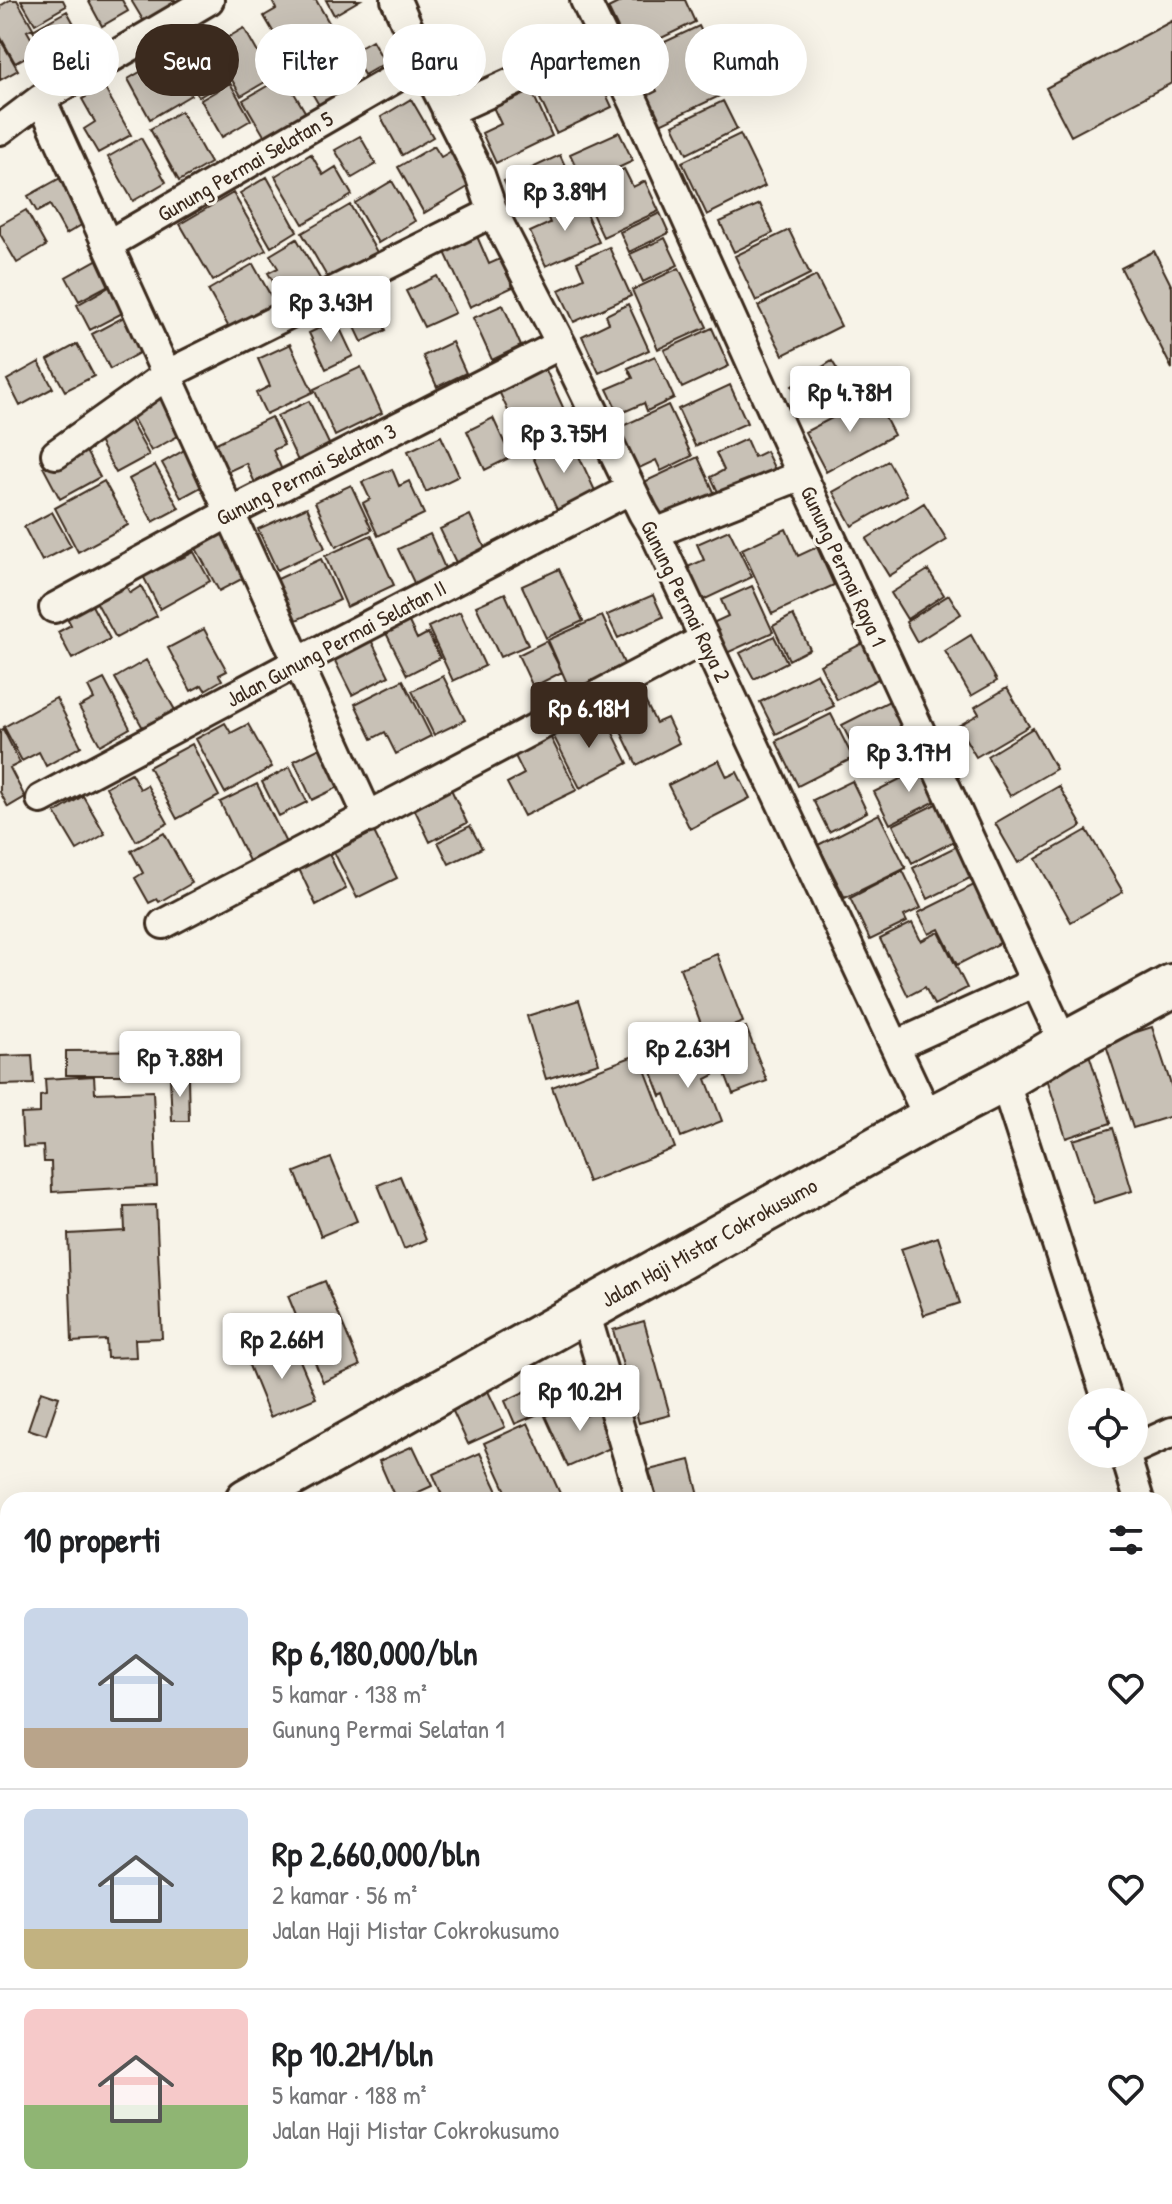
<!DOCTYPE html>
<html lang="id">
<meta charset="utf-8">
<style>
:root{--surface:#fff;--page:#f6f6f6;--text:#202124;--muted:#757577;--line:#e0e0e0;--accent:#3b2a1e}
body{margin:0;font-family:"Patrick Hand",sans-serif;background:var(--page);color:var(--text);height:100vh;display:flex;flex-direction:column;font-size:30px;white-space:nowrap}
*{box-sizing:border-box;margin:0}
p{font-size:26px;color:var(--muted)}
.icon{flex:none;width:44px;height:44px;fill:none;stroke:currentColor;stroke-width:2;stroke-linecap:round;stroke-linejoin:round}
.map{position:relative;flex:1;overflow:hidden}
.panel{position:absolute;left:0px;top:1492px;width:1172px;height:712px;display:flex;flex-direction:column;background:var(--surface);border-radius:24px 24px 0 0;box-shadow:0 8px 32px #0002}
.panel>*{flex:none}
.guide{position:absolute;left:24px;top:24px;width:1124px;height:72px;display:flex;gap:16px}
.fabs{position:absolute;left:1068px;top:1388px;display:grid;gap:16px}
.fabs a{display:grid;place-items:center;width:80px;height:80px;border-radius:50%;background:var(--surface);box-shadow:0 8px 32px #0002;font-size:40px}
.price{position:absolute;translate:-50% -68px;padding:0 18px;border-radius:8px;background:#fff;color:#222;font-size:26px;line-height:52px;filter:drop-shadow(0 2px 4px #0008)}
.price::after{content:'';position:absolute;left:50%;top:48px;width:24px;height:18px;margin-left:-12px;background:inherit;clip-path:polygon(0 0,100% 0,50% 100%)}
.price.selected{background:var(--accent);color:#fff}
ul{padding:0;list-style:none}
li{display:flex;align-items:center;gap:24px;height:200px;padding:0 24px}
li+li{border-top:2px solid var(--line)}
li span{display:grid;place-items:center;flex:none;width:224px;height:160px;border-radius:12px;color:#555}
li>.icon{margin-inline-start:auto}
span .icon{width:96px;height:96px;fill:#fffc;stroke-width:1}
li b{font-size:34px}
h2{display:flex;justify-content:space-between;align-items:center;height:96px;padding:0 24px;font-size:34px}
.chip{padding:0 28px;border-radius:36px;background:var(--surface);box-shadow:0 8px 32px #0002;font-size:28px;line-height:72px}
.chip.selected{background:var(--accent);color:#fff}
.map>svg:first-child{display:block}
.building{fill:#c8c1b6;stroke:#3b2a1e;stroke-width:2}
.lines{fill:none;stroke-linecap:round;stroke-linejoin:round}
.street-casing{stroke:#3b2a1e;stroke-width:34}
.primary-casing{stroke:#3b2a1e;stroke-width:48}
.street{stroke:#f7f3e8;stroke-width:28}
.primary{stroke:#f7f3e8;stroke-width:42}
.labels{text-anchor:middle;stroke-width:6;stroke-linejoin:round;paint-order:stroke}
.street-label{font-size:22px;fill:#3b2a1e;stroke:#f7f3e8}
</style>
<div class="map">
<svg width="1172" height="2204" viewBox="0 0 1172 2204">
<rect width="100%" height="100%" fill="#f7f3e8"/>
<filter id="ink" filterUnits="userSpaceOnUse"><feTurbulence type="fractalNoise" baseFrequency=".0125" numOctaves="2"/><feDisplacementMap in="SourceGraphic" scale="16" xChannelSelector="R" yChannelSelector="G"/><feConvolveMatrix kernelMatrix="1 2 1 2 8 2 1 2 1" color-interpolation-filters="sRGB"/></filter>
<g filter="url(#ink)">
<path class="building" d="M10,0H17L33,28L27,31L38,50L15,63L0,36V6Z
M21,0H63L66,6L35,24Z
M88,0H122L128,11L102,26Z
M131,0H175L178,6L146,25Z
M274,0H316L336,35L303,54L294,40L282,47L264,16L276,9L272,1Z
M326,0H360L334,15Z
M624,0H685L695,22L630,53L608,8Z
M67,11L80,35L46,55L33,30Z
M1172,21V83L1071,136L1046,88Z
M699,26L730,91L656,126L643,98L657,91L639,54Z
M244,28L272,78L241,96L213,46Z
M203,35L229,79L199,97L173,52Z
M340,38L355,63L348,67L361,90L323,112L295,64Z
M0,39L18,70L0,80Z
M372,40L385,63L364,75L351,52Z
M169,55L191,95L150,119L128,79Z
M293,71L303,88L294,93L307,115L266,139L243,100Z
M566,72L574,89L598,77L612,107L556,133L534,86Z
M230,83L251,120L222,137L201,100Z
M104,87L131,135L98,153L84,129L95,122L82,99Z
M530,87L552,136L496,163L482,133L501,124L492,105Z
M411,99L433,137L402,155L381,117Z
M723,101L737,129L687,154L673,125Z
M181,111L210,163L179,181L150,129Z
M619,132L633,161L584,184L570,154Z
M740,134L765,186L707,215L682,162Z
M360,136L376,164L352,178L335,150Z
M141,138L166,182L133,201L108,157Z
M434,146L441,157L453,150L473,184L424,213L398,167Z
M311,154L323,175L336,167L352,195L303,224L275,176Z
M560,155L578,194L544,210L540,201L518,212L504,181Z
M624,169L633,187L645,181L659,211L603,237L589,207L602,201L594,183Z
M64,176L90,220L66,234L50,205L37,212L28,196Z
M267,177L297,231L271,247L240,193Z
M392,181L415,221L378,243L355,203Z
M233,193L266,250L213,281L180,224Z
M579,198L599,242L546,266L530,232L550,223L546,213Z
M760,204L773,233L734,252L720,222Z
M350,205L378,254L330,282L302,233Z
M26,210L46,246L17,263L0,234V225Z
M660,213L669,233L629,252L620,232Z
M789,230L810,274L756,301L735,256Z
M476,234L489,264L500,259L513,287L470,307L444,250Z
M665,238L678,265L643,282L630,254Z
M297,239L323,284L287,305L268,273L278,268L270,255Z
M609,247L631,296L574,322L559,290L584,278L577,262Z
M1154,251L1172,287V369L1121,268Z
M109,253L122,278L79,301L66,277Z
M253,264L277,307L232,333L208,290Z
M679,268L707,327L658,349L632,290Z
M437,276L455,313L424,327L406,291Z
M816,276L841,326L783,355L758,306Z
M120,281L134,307L90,330L77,305Z
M370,296L386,330L362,342L346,308Z
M628,304L649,350L599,373L582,336L609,323L606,315Z
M503,305L521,346L492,360L473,318Z
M135,311L153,345L110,369L92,334Z
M336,320L353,356L326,369L309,333Z
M712,328L729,366L682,388L664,350Z
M452,342L466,373L437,387L423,356Z
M77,344L94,376L65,391L48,360Z
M290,344L313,392L266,414L256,393L270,386L258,359Z
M655,356L674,398L647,411L644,403L619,414L607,389L633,378L628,368Z
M832,361L848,387L808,411L792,386Z
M39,362L53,388L20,406L7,380Z
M361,367L382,413L335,436L314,389Z
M545,368L572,427L525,448L498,389Z
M730,385L747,423L695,446L678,409Z
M165,393L185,432L151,451L130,413Z
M874,396L894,435L826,472L805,432Z
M309,401L330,446L298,461L277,416Z
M668,405L692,456L661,471L656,460L635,470L616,429Z
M271,417L284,445L273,450L282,470L255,483L246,463L227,472L214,444Z
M493,418L511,457L485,470L467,431Z
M129,419L149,455L116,473L96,436Z
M441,436L459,476L426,492L408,451Z
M570,437L597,495L558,512L532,455Z
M746,439L754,457L766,451L779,478L723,503L711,477L724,470L716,453Z
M195,444L214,480L181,498L162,463Z
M83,446L100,477L60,499L43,467Z
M698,457L720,505L690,518L684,505L658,517L642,483Z
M888,461L907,495L852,526L833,492Z
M155,465L179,508L153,522L129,479Z
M392,469L399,486L409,481L424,514L378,536L363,503L370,499L362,482Z
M104,481L128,525L78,552L55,508Z
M351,485L372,530L336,547L315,502Z
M924,503L947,540L889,576L866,539Z
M307,507L325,548L277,570L258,529Z
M52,512L71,546L42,561L24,527Z
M470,515L489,557L460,571L440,529Z
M227,519L255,572L219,591L191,539Z
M786,529L798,556L817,547L834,585L772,614L742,549Z
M729,530L752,577L699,602L683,569L704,560L697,544Z
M430,534L448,575L417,589L398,549Z
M371,535L394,585L347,607L325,556Z
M176,552L180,559L194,552L210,581L160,609L141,572Z
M321,559L340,600L290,623L271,582Z
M559,569L583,621L546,638L522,586Z
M928,570L944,595L907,619L891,593Z
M123,580L130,593L141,586L157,616L116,638L93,596Z
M752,586L773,632L718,657L704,627L728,616L721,600Z
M505,593L528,645L500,657L476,606Z
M653,595L663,617L618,638L607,615Z
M949,595L961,614L917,642L906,622Z
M87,596L110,639L72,659L58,632L71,625L63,610Z
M460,612L485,666L453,681L428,627Z
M793,615L810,649L789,660L773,626Z
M602,616L628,672L573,697L548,640Z
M408,620L417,639L428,633L440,658L407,675L385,631Z
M204,629L227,671L219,675L222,680L205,690L202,685L191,691L168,648Z
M368,634L389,676L352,695L331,653Z
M971,635L997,681L971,696L945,651Z
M774,636L787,662L754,679L740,653Z
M546,641L562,672L533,687L518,655Z
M867,641L884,676L837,700L820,665Z
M146,660L175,710L143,728L115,678Z
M817,673L834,706L776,734L760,702Z
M443,676L465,720L434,735L412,691Z
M104,679L130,728L100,745L79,707L94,699L88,687Z
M403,680L431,736L396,754L385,732L372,739L355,704Z
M1007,688L1029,726L976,757L958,726L979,714L975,707Z
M641,693L656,723L667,718L679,743L637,765L610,709Z
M897,697L914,732L860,760L842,725Z
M56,698L81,746L46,766L39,752L22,761L4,727Z
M592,712L602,731L610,727L628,763L580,788L552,733Z
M831,714L853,758L798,786L776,741Z
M225,723L231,733L248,724L272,767L225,793L196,739Z
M1033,728L1056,769L1010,796L987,756Z
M3,729L20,763L10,768L25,797L8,807L0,792V731Z
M550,736L577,790L524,816L507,783L524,774L514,754Z
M192,744L219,796L177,819L149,767Z
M326,745L345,784L312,800L294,761Z
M719,760L727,777L737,772L750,798L690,829L668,785Z
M928,765L944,797L890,824L874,792Z
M290,767L307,802L279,816L262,782Z
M131,773L140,789L147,785L168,823L136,841L106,787Z
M852,781L867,812L829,832L813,800Z
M257,784L287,845L250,863L220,802Z
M1059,786L1082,826L1018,863L995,823Z
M450,787L467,823L430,842L413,806Z
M83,796L105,834L77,850L55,813Z
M944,800L962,837L912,863L893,825Z
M879,814L906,868L845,898L818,845Z
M470,826L482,848L449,864L438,842Z
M1087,830L1123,892L1071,922L1036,859Z
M374,832L397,878L357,898L334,852Z
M164,833L192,883L159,902L157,899L149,903L135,878L143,873L131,851Z
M965,842L980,873L928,899L913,868Z
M328,852L346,889L316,905L298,867Z
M903,871L921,908L904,916L907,922L870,940L850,898Z
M984,880L1012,937L957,965L939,929L929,934L918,913Z
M912,923L921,941L939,932L967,988L934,1005L925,987L908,996L880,939Z
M717,954L743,1022L706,1037L680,968Z
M579,1000L599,1063L546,1079L527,1016Z
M746,1027L767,1081L733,1094L712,1040Z
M1152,1027L1172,1088V1116L1133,1128L1105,1042Z
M703,1046L714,1075L706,1079L722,1121L681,1137L665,1094L661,1096L650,1067Z
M186,1050V1075H66V1051Z
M1088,1051L1111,1123L1066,1138L1043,1066Z
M639,1054L675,1148L588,1182L552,1087Z
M32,1055L34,1084L0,1085V1056Z
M94,1076L95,1093L153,1091L157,1186L52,1192L51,1162H44L43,1146L23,1147L21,1114L40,1113V1096L46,1095L45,1079Z
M170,1078H188L189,1121H172Z
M1113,1128L1132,1191L1094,1203L1073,1140Z
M331,1158L357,1221L321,1236L295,1172Z
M400,1176L426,1240L404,1249L378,1185Z
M156,1205L162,1338L135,1339L136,1357L107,1358L106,1340L72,1342L68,1234L125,1231L124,1206Z
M938,1237L960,1303L924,1315L901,1249Z
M325,1281L360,1366L323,1382L288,1296Z
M644,1321L670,1415L639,1423L613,1330Z
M293,1344L316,1398L270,1417L248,1363Z
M534,1387L545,1411L515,1424L505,1401Z
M487,1389L505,1427L468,1444L450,1405Z
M41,1391L59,1397L46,1435L28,1429Z
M579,1401L585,1416L600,1409L617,1445L568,1467L545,1416Z
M528,1423L563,1500H510L484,1443Z
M413,1446L432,1486L401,1500H396L379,1461Z
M480,1453L502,1500H444L433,1474Z
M690,1460L700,1500H657L649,1470Z
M8,1516V1550L0,1552V1519Z
M8,1758V1790L0,1794V1762Z
M8,1795V1842L5,1844L0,1834V1799Z
M1172,1807V1863L1164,1866V1810Z
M8,1845V1871L5,1873L0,1863V1849Z
M1164,1978H1172V2025H1164Z
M0,1988H8V2040H0Z
M1166,2029L1172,2031V2080L1164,2078V2037Z
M0,2084H8V2112H0Z
M1164,2120L1172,2122V2182L1164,2179Z
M0,2187H8V2196H60V2204H0Z
M901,2196H933V2204H902Z
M938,2196H970L971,2204H939Z"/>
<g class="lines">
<defs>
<path id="street" d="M396,0L423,62L480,175L493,212L561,344L643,513L655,533L929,1119
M585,0L635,104L802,475L1064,1044
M41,99L369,818
M447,112L604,41
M0,130L41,99L209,0
M109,244L423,62
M56,454L168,374L493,212
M655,533L802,475
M54,608L231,512L561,344
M41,799L298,662L631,489
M163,924L705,639
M895,1046L1036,982
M1004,1080L1108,1402
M585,1312L641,1500
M1134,1449L1172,1432
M1125,1454L1139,1500
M1164,1576L1172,1601
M0,1975L8,1972
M1164,1975H1172
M0,2164L8,2162
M325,2196L326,2204
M513,2196L515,2204
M695,2196L697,2204
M854,2204L893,2196
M1079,2204L1080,2196"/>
<path id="primary" d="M247,1500L929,1119L1004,1080L1064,1044L1172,986
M0,1638L8,1633"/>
</defs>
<use href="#street" class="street-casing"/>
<use href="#primary" class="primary-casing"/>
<use href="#street" class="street"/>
<use href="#primary" class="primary"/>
</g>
</g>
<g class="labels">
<g class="street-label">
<text transform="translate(245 166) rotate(-30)" y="8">Gunung Permai Selatan 5</text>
<text transform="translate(306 474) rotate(-27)" y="8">Gunung Permai Selatan 3</text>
<text transform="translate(844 566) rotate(65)" y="8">Gunung Permai Raya 1</text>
<text transform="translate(686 601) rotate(64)" y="8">Gunung Permai Raya 2</text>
<text transform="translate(336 643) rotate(-28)" y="8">Jalan Gunung Permai Selatan II</text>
<text transform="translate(709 1242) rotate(-29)" y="8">Jalan Haji Mistar Cokrokusumo</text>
</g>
</g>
</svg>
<div class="fabs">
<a><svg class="icon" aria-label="locate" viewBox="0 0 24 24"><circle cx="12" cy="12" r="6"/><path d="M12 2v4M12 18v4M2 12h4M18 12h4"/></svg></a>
</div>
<b class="price" style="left:565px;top:233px">Rp 3.89M</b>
<b class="price" style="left:331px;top:344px">Rp 3.43M</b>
<b class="price" style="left:850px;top:434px">Rp 4.78M</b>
<b class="price" style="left:564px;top:475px">Rp 3.75M</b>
<b class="price selected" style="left:589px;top:750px">Rp 6.18M</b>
<b class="price" style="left:909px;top:794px">Rp 3.17M</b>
<b class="price" style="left:688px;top:1090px">Rp 2.63M</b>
<b class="price" style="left:180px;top:1099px">Rp 7.88M</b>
<b class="price" style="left:282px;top:1381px">Rp 2.66M</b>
<b class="price" style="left:580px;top:1433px">Rp 10.2M</b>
<div class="guide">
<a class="chip">Beli</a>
<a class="chip selected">Sewa</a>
<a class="chip">Filter</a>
<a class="chip">Baru</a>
<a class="chip">Apartemen</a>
<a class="chip">Rumah</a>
</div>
<section class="panel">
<h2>10 properti<svg class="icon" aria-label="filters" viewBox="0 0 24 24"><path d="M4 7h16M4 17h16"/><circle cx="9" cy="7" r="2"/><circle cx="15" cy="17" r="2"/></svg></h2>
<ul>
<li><span style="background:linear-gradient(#c9d6e8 75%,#b9a48a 0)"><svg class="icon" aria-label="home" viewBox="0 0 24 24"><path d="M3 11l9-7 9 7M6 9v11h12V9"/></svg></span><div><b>Rp 6,180,000/bln</b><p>5 kamar · 138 m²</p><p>Gunung Permai Selatan 1</p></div><svg class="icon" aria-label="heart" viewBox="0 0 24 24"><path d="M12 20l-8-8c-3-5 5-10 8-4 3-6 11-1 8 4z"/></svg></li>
<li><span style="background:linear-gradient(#c9d6e8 75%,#c2b280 0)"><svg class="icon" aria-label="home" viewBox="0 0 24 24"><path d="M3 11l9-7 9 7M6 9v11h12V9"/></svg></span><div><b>Rp 2,660,000/bln</b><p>2 kamar · 56 m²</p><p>Jalan Haji Mistar Cokrokusumo</p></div><svg class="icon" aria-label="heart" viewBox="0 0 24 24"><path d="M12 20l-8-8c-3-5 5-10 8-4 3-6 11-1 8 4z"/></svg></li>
<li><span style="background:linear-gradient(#f6c9c9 60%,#8fb573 0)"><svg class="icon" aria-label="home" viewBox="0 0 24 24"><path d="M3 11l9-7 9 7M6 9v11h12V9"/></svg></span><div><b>Rp 10.2M/bln</b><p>5 kamar · 188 m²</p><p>Jalan Haji Mistar Cokrokusumo</p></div><svg class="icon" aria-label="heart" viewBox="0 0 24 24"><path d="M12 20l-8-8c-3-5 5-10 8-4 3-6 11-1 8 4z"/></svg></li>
</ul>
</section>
</div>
